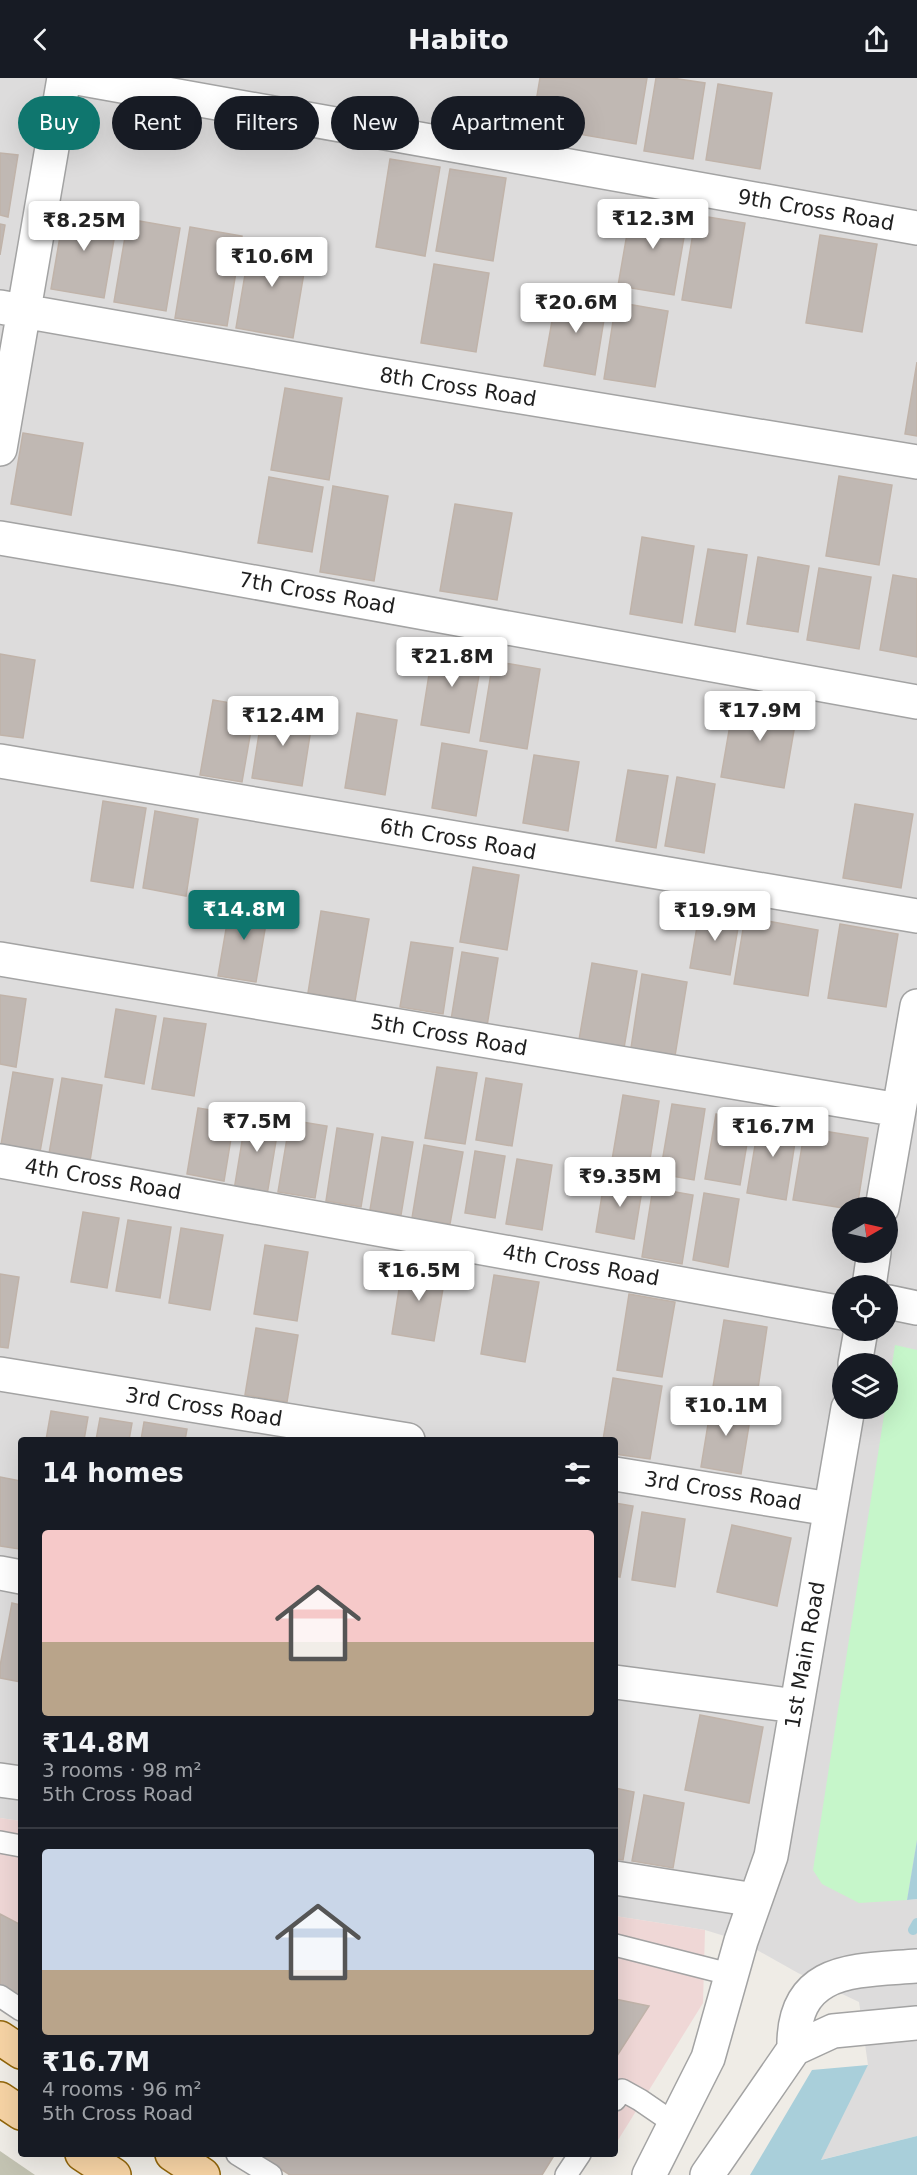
<!DOCTYPE html>
<meta charset="utf-8">
<style>
:root{--surface:#171b24;--page:#20242c;--text:#f1f3f6;--muted:#9ea1a6;--line:#363941;--accent:#0f766e}
body{margin:0;font-family:"DejaVu Sans",sans-serif;background:var(--page);color:var(--text);height:100vh;display:flex;flex-direction:column;font-size:22px;white-space:nowrap}
*{box-sizing:border-box;margin:0}
p{font-size:20px;color:var(--muted)}
.icon{flex:none;width:33px;height:33px;fill:none;stroke:currentColor;stroke-width:2;stroke-linecap:round;stroke-linejoin:round}
.map{position:relative;flex:1;overflow:hidden}
.drawer{position:absolute;left:18px;top:1359px;width:600px;height:720px;display:flex;flex-direction:column;background:var(--surface);border-radius:6px;box-shadow:0 6px 24px #0002}
.drawer>*{flex:none}
.guide{position:absolute;left:18px;top:18px;width:600px;height:54px;display:flex;gap:12px}
.needle{width:39px;rotate:81deg}
.fabs{position:absolute;left:832px;top:1119px;display:grid;gap:12px}
.fabs a{display:grid;place-items:center;width:66px;height:66px;border-radius:50%;background:var(--surface);box-shadow:0 6px 24px #0002;font-size:30px}
.price{position:absolute;translate:-50% -51px;padding:0 14px;border-radius:6px;background:#fff;color:#222;font-size:20px;line-height:39px;filter:drop-shadow(0 2px 3px #0008)}
.price::after{content:'';position:absolute;left:50%;top:36px;width:18px;height:14px;margin-left:-9px;background:inherit;clip-path:polygon(0 0,100% 0,50% 100%)}
.price.on{background:var(--accent);color:#fff}
ul{padding:0;list-style:none}
li{display:grid;align-content:center;gap:12px;height:318px;padding:0 24px}
li+li{border-top:2px solid var(--line)}
li span{display:grid;place-items:center;height:186px;border-radius:6px;color:#555}
li>.icon{margin-inline-start:auto}
span .icon{width:108px;height:108px;fill:#fffc;stroke-width:1}
li b{font-size:26px}
h2{display:flex;justify-content:space-between;align-items:center;height:72px;padding:0 24px;font-size:26px}
.chip{padding:0 21px;border-radius:27px;background:var(--surface);box-shadow:0 6px 24px #0002;font-size:21px;line-height:54px}
.chip.on{background:var(--accent);color:#fff}
header{display:flex;justify-content:space-between;align-items:center;height:78px;padding:0 24px;background:var(--surface);font-size:27px;font-weight:800}
.map>svg:first-child{display:block}
.residential{fill:#dddcdc;fill-rule:evenodd}
.commercial{fill:#efd7d6}
.construction{fill:#c3c3b2}
.park{fill:#c6f6ca}
.water{fill:#a9cfda}
.lines{fill:none;stroke-linecap:round;stroke-linejoin:round}
.stream{stroke:#a9cfda;stroke-width:10}
.building{fill:#c0b8b3;stroke:#c0b3a9;stroke-width:1.5}
.lane-casing{stroke:#a3a3a3;stroke-width:24}
.street-casing{stroke:#a3a3a3;stroke-width:36}
.primary-casing{stroke:#916509;stroke-width:36}
.lane{stroke:#fff;stroke-width:21}
.street{stroke:#fff;stroke-width:33}
.primary{stroke:#f6d3a4;stroke-width:33}
.labels{text-anchor:middle;stroke-width:4.5;stroke-linejoin:round;paint-order:stroke}
.street-label{font-size:21px;fill:#1f1f1f;stroke:#fff}
</style>
<header><svg class="icon" aria-label="back" viewBox="0 0 24 24"><path d="M15 5l-7 7 7 7"/></svg>Habito<svg class="icon" aria-label="share" viewBox="0 0 24 24"><path d="M12 15V3M7 8l5-5 5 5M5 13v7h14v-7"/></svg></header>
<div class="map">
<svg width="917" height="2097" viewBox="0 0 917 2097">
<rect width="100%" height="100%" fill="#efece6"/>
<path class="residential" d="M0,0H917V1762L907,1822L917,1821V2058L820,2082L868,1987L859,1924L798,1895L741,1863L705,1852L615,1838V1362H21V1743L0,1740ZM843,1130H888V1174H843ZM843,1208H888V1252H843ZM843,1286H888V1330H843Z"/>
<path class="commercial" d="M0,1740L21,1743V1942L0,1928Z
M615,1838L705,1852L703,1925L615,2067Z"/>
<path class="construction" d="M0,2073L35,2097H0Z"/>
<path class="park" d="M895,1267L917,1272V1762L907,1822L859,1825L822,1806L813,1792L885,1331L888,1330V1312Z"/>
<path class="water" d="M917,1762V1821L907,1822Z
M868,1987L821,2082L917,2058V2097H750L812,1992Z"/>
<g class="lines">
<path class="stream" d="M913,1852L917,1845"/>
</g>
<path class="building" d="M540,0H647L636,66L532,48Z
M656,0H672L705,5L693,81L644,73Z
M718,6L772,15L760,91L706,82Z
M0,75L18,77L8,139L0,137Z
M390,81L440,89L425,178L376,169Z
M450,91L506,100L493,183L436,173Z
M632,127L688,136L674,217L618,208Z
M65,129L118,138L104,220L51,211Z
M696,137L745,145L731,230L682,222Z
M128,141L180,150L166,233L114,224Z
M0,146L5,147L0,177Z
M190,149L242,158L227,248L175,240Z
M820,157L877,166L862,254L806,245Z
M251,161L308,171L293,260L236,250Z
M434,186L489,195L476,274L421,265Z
M557,215L607,223L595,297L544,288Z
M616,224L668,233L655,309L604,301Z
M917,284V358L905,356Z
M285,310L342,320L329,402L271,392Z
M23,355L83,365L71,437L11,426Z
M839,398L892,407L879,487L826,478Z
M269,399L323,409L312,474L258,465Z
M333,408L388,418L374,503L320,494Z
M455,426L512,435L497,522L440,513Z
M642,459L694,468L682,545L630,536Z
M708,471L747,477L735,554L695,547Z
M758,479L809,488L798,554L747,546Z
M819,490L871,499L859,571L807,562Z
M893,497L917,501V579L880,572Z
M434,565L483,574L469,655L421,647Z
M0,576L35,582L23,660L0,657Z
M493,583L540,591L527,671L480,663Z
M735,618L798,629L784,710L721,699Z
M213,622L255,629L242,704L200,697Z
M263,630L313,638L302,708L252,700Z
M357,635L397,642L385,717L345,710Z
M442,665L487,673L476,738L432,730Z
M534,677L579,684L568,753L523,745Z
M628,692L668,698L656,770L616,763Z
M677,699L715,706L704,775L665,768Z
M103,723L146,730L133,810L91,803Z
M855,726L913,736L901,810L843,800Z
M155,733L198,741L186,818L143,810Z
M473,789L519,797L507,872L460,864Z
M231,822L269,828L256,904L218,898Z
M700,831L740,838L730,897L690,890Z
M321,833L369,841L355,923L308,915Z
M745,839L818,852L808,918L734,906Z
M840,846L898,856L886,929L828,920Z
M411,864L453,870L443,936L400,929Z
M462,874L498,880L487,948L451,942Z
M592,885L637,893L624,970L579,962Z
M642,896L687,904L674,984L630,977Z
M0,917L26,921L16,989L0,986Z
M116,931L156,938L144,1006L105,999Z
M164,940L206,946L194,1018L152,1011Z
M437,989L477,995L465,1066L425,1060Z
M13,994L53,1001L40,1074L1,1067Z
M62,1000L102,1007L90,1083L49,1076Z
M486,1000L522,1006L512,1068L476,1062Z
M623,1017L659,1023L648,1094L611,1088Z
M672,1026L705,1031L694,1102L660,1096Z
M198,1030L235,1036L224,1103L187,1096Z
M247,1033L280,1039L267,1117L234,1112Z
M716,1036L751,1042L740,1107L705,1101Z
M760,1038L798,1045L786,1122L747,1115Z
M290,1042L327,1048L315,1120L278,1114Z
M337,1050L373,1056L361,1129L326,1123Z
M805,1050L868,1060L857,1130H843L793,1122Z
M382,1059L413,1064L401,1137L370,1132Z
M424,1067L463,1074L450,1146L412,1140Z
M475,1073L505,1078L495,1140L465,1135Z
M517,1081L552,1087L542,1152L506,1146Z
M605,1099L643,1106L634,1161L596,1154Z
M653,1110L693,1117L682,1186L642,1179Z
M704,1115L739,1121L728,1189L693,1182Z
M83,1134L119,1140L107,1210L71,1204Z
M128,1142L171,1149L160,1220L116,1213Z
M181,1150L223,1157L210,1232L169,1225Z
M265,1167L308,1174L297,1243L254,1236Z
M403,1186L446,1193L434,1263L392,1256Z
M0,1196L19,1199L8,1270L0,1269Z
M494,1197L539,1204L525,1284L481,1276Z
M629,1216L675,1224L662,1299L617,1292Z
M724,1242L767,1249L757,1317L713,1309Z
M256,1250L298,1257L287,1324L245,1317Z
M613,1300L662,1308L650,1381L615,1376V1362H603Z
M712,1322L752,1329L741,1396L701,1389Z
M51,1333L88,1339L84,1362H46Z
M100,1340L132,1345L129,1362H96Z
M144,1344L187,1351L185,1362H141Z
M0,1399L21,1403L19,1471L0,1468Z
M615,1425L633,1428L620,1499L615,1498Z
M642,1434L685,1441L675,1509L632,1502Z
M732,1447L791,1460L777,1528L717,1514Z
M12,1525L21,1527V1604L0,1600V1588Z
M700,1637L763,1649L749,1725L685,1712Z
M615,1710L634,1714L623,1782L615,1781Z
M644,1717L684,1725L673,1790L632,1783Z
M0,1836L21,1847V1923L0,1909Z
M615,1921L649,1928L615,1981Z
M257,2076H555L542,2097H290Z"/>
<g class="lines">
<defs>
<path id="lane" d="M0,1764L21,1768
M615,1867L733,1897
M0,1918L21,1932
M615,2022L622,2012L640,2022L675,2046
M237,2076L271,2097
M566,2097L580,2076"/>
<path id="street" d="M77,0L917,150
M0,229L369,294L917,384
M0,371L64,0
M0,460L176,490L917,624
M0,683L917,838
M0,881L899,1032
M0,1083L843,1235
M882,1130L917,928
M869,1208L874,1174
M888,1224L917,1230
M855,1286L861,1252
M0,1296L408,1362
M615,1396L830,1431
M0,1495L21,1499
M615,1604L796,1628
M0,1702L21,1705
M615,1800L755,1822
M794,1971C792,1888 855,1893 917,1888
M649,2097L708,1980L741,1863L771,1778L848,1330
M707,2097L794,1971L833,1953L917,1945"/>
<path id="primary" d="M0,1960L21,1974
M0,2021L21,2035
M82,2076L114,2097
M172,2076L203,2097"/>
</defs>
<use href="#lane" class="lane-casing"/>
<use href="#street" class="street-casing"/>
<use href="#primary" class="primary-casing"/>
<use href="#lane" class="lane"/>
<use href="#street" class="street"/>
<use href="#primary" class="primary"/>
</g>
<g class="labels">
<g class="street-label">
<text transform="translate(816 132) rotate(10)" y="7">9th Cross Road</text>
<text transform="translate(458 309) rotate(9)" y="7">8th Cross Road</text>
<text transform="translate(317 515) rotate(10)" y="7">7th Cross Road</text>
<text transform="translate(458 761) rotate(10)" y="7">6th Cross Road</text>
<text transform="translate(449 957) rotate(10)" y="7">5th Cross Road</text>
<text transform="translate(103 1101) rotate(10)" y="7">4th Cross Road</text>
<text transform="translate(581 1187) rotate(10)" y="7">4th Cross Road</text>
<text transform="translate(204 1329) rotate(9)" y="7">3rd Cross Road</text>
<text transform="translate(723 1413) rotate(9)" y="7">3rd Cross Road</text>
<text transform="translate(805 1577) rotate(-80)" y="7">1st Main Road</text>
</g>
</g>
</svg>
<div class="fabs">
<a><svg class="needle" viewBox="-14 -14 28 28"><path d="M0-13l5 13h-10z" fill="#e53935"/><path d="M0 13l5-13h-10z" fill="#9ea1a6"/></svg></a>
<a><svg class="icon" aria-label="locate" viewBox="0 0 24 24"><circle cx="12" cy="12" r="6"/><path d="M12 2v4M12 18v4M2 12h4M18 12h4"/></svg></a>
<a><svg class="icon" aria-label="layers" viewBox="0 0 24 24"><path d="M12 4l9 5-9 5-9-5zM3 14l9 5 9-5"/></svg></a>
</div>
<b class="price" style="left:653px;top:172px">₹12.3M</b>
<b class="price" style="left:84px;top:174px">₹8.25M</b>
<b class="price" style="left:272px;top:210px">₹10.6M</b>
<b class="price" style="left:576px;top:256px">₹20.6M</b>
<b class="price" style="left:452px;top:610px">₹21.8M</b>
<b class="price" style="left:760px;top:664px">₹17.9M</b>
<b class="price" style="left:283px;top:669px">₹12.4M</b>
<b class="price on" style="left:244px;top:863px">₹14.8M</b>
<b class="price" style="left:715px;top:864px">₹19.9M</b>
<b class="price" style="left:257px;top:1075px">₹7.5M</b>
<b class="price" style="left:773px;top:1080px">₹16.7M</b>
<b class="price" style="left:620px;top:1130px">₹9.35M</b>
<b class="price" style="left:419px;top:1224px">₹16.5M</b>
<b class="price" style="left:726px;top:1359px">₹10.1M</b>
<div class="guide">
<a class="chip on">Buy</a>
<a class="chip">Rent</a>
<a class="chip">Filters</a>
<a class="chip">New</a>
<a class="chip">Apartment</a>
</div>
<section class="drawer">
<h2>14 homes<svg class="icon" aria-label="filters" viewBox="0 0 24 24"><path d="M4 7h16M4 17h16"/><circle cx="9" cy="7" r="2"/><circle cx="15" cy="17" r="2"/></svg></h2>
<ul>
<li><span style="background:linear-gradient(#f6c9c9 60%,#b9a48a 0)"><svg class="icon" aria-label="home" viewBox="0 0 24 24"><path d="M3 11l9-7 9 7M6 9v11h12V9"/></svg></span><div><b>₹14.8M</b><p>3 rooms · 98 m²</p><p>5th Cross Road</p></div></li>
<li><span style="background:linear-gradient(#c9d6e8 65%,#b9a48a 0)"><svg class="icon" aria-label="home" viewBox="0 0 24 24"><path d="M3 11l9-7 9 7M6 9v11h12V9"/></svg></span><div><b>₹16.7M</b><p>4 rooms · 96 m²</p><p>5th Cross Road</p></div></li>
</ul>
</section>
</div>
